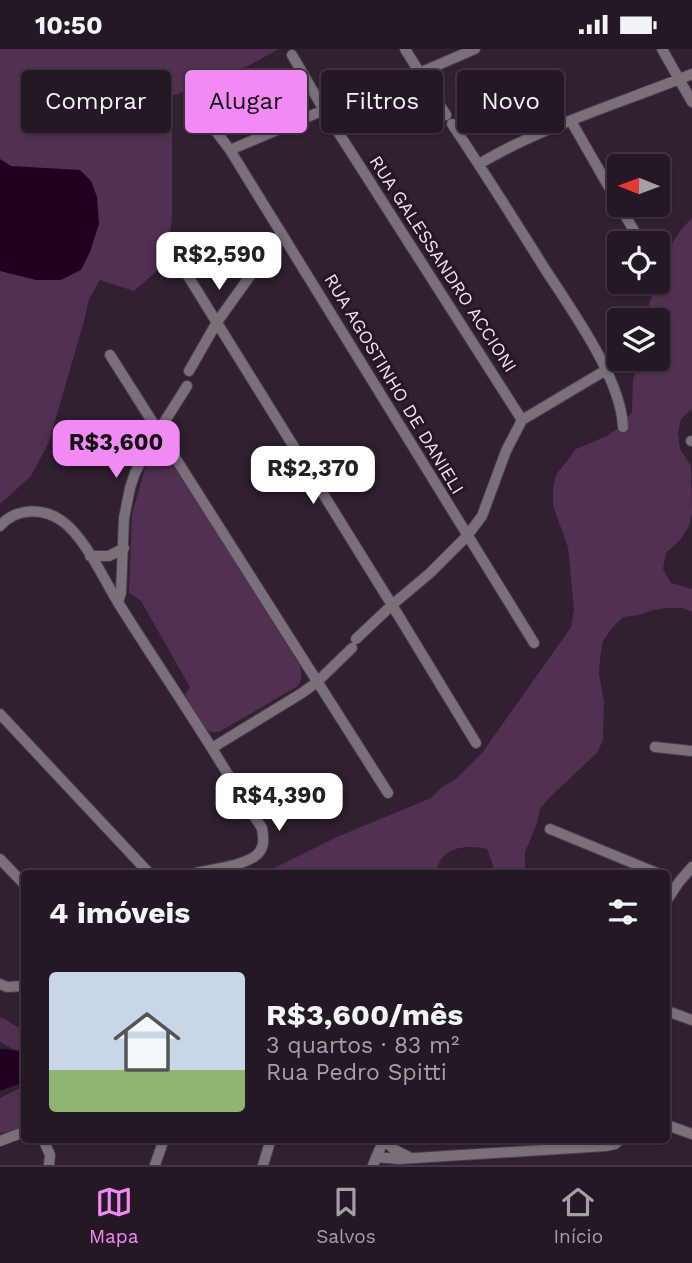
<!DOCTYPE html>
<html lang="pt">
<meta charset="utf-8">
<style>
:root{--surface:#241824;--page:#2c212c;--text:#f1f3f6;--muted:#a3a0a6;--line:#413741;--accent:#f18af4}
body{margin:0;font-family:"Work Sans",sans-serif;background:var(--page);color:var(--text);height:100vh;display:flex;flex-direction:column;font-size:26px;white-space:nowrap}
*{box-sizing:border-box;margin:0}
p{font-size:23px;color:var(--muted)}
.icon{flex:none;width:38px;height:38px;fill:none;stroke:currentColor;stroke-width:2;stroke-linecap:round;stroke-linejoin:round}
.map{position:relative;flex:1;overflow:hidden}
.side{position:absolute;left:21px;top:821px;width:649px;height:273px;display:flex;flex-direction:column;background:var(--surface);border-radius:7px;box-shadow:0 2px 5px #0004,0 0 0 2px var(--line)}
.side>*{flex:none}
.guide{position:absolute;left:21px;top:21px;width:651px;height:63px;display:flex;gap:14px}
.needle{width:46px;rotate:271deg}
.buttons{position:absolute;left:607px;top:105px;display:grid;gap:14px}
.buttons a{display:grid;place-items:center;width:63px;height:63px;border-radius:7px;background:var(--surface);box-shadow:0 2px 5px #0004,0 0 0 2px var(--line);font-size:35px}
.price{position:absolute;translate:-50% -60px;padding:0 16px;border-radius:14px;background:#fff;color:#222;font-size:23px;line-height:46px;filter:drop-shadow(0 2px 4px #0008)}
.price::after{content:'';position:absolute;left:50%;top:42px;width:21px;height:16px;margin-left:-10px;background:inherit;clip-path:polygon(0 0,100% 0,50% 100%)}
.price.selected{background:var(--accent);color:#111}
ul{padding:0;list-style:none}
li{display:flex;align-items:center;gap:21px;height:175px;padding:0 28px}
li+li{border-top:2px solid var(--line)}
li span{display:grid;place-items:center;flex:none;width:196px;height:140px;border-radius:7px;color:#555}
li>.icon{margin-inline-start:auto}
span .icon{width:84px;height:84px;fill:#fffc;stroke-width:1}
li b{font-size:30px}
h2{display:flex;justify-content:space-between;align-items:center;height:84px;padding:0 28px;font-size:30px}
.chip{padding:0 24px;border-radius:7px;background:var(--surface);box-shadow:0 2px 5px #0004,0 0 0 2px var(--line);font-size:24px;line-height:63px}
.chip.selected{background:var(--accent);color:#111}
.status{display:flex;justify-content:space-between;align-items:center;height:49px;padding:0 35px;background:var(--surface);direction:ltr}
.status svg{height:19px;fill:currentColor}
.dock{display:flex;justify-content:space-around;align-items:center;height:98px;border-top:2px solid var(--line);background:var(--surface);font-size:19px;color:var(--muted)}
.dock a{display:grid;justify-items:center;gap:4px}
.dock .selected{color:var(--accent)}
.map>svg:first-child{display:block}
.green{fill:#523053}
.water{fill:#210024}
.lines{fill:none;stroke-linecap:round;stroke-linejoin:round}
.minor-casing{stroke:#4b3b4b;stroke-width:12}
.minor{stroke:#797079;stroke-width:10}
.labels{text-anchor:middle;stroke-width:6;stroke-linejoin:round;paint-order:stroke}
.street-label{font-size:18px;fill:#eee3ee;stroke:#261626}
</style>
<div class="status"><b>10:50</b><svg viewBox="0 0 49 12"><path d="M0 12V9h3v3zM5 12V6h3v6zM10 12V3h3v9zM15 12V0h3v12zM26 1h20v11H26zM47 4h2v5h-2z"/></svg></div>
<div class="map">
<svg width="692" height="1116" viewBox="0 0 692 1116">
<rect width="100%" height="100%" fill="#302030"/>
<path class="green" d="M0,0H279L248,17L172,47V170L166,214L134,242L100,231L89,250L84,272L49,393L31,427L0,455Z
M692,169V360L681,370L678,384L680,400L691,417L692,464L689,477L680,491L666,504L663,520L671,534L692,540V563L683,559H667L653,561L639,566L623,568L612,579L603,592L600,609L599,625L604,653L603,691L597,704L551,747L540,760L537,774L525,803V820L523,824H494L492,813L487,800C467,795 438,798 437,824H264L339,787L431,749L442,738L456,730L482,704L562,591L571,578L574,561L568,498L553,457V440L556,426L576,400L607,387L621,377L632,363L633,330L642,310H658V271H646C647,254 656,239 662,223C665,218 665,212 667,207C672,191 681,180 692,169Z
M158,409L167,410L174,414L300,617C302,625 302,630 298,637L219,683H212L205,680L185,646L190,638L141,552L129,544L132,465L146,416Z
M0,968C9,971 16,979 24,980V1006L0,993Z
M24,1037V1080L0,1084V1049Z"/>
<path class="water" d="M0,110L11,117L80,121L91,132L97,148L99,175L90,203L81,221L61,231H36L0,222Z
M0,1000L24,1002V1033L0,1042Z"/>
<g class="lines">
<defs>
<path id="minor" d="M405,0L446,66
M662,0L692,53
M292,6L324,61L522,371
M375,43L475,0
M200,61L230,101L534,594
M571,72L641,194
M452,75C484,123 515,172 545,220C572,262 621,329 623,378
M230,101L324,61L367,45
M479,115C545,76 621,54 692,25
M175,206L392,556L476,694
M110,306L388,744
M189,322L217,273L281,184
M691,392H692
M0,477C15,459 43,458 62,472C85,488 104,531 119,555C149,603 181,650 211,698C228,725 244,753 262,779C263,787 265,795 260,802C252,816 212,820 196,824
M90,507H109L124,499
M118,553L121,544L124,469L130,439L135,424L146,402L187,337
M356,590L392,556L430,524L467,487L482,467L506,402L522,371L606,321
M0,665L149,824
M655,698L692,702
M212,699L302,644L317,633L352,599
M550,780L657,824
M0,810L24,835
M667,851L679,833L692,818
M0,935L7,938L24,937
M667,962L692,971
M667,1076L692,1085
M43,1090L50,1106L49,1116
M384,1091L395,1101L409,1108
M0,1092L24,1083
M376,1108L399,1110L606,1097L615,1095L621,1090
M155,1116L164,1090
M263,1116L271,1090
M373,1116L384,1090"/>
</defs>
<use href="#minor" class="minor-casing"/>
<use href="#minor" class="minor"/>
</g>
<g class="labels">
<g class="street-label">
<text transform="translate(443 215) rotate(57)" y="6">RUA GALESSANDRO ACCIONI</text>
<text transform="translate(394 335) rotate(59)" y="6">RUA AGOSTINHO DE DANIELI</text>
</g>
</g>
</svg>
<div class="buttons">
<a><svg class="needle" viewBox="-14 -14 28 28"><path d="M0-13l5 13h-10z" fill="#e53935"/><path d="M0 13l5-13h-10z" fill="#a3a0a6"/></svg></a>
<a><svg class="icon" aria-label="locate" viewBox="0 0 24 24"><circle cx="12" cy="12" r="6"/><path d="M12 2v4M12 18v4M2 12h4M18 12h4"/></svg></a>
<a><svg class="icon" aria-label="layers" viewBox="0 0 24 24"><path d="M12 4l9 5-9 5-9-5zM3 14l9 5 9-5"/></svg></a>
</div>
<b class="price" style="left:219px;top:243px">R$2,590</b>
<b class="price selected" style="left:116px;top:431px">R$3,600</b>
<b class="price" style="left:313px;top:457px">R$2,370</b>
<b class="price" style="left:279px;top:784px">R$4,390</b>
<div class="guide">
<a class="chip">Comprar</a>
<a class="chip selected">Alugar</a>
<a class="chip">Filtros</a>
<a class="chip">Novo</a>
</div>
<section class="side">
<h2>4 imóveis<svg class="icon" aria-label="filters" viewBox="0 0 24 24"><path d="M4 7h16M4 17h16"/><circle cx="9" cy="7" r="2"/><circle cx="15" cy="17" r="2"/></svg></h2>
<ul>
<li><span style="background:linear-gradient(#c9d6e8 70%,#8fb573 0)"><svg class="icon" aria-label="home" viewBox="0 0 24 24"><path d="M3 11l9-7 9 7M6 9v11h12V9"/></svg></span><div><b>R$3,600/mês</b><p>3 quartos · 83 m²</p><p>Rua Pedro Spitti</p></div></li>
</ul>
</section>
</div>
<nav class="dock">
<a class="selected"><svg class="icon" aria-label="map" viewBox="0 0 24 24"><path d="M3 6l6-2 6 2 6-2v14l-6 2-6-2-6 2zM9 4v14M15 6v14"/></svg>Mapa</a>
<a><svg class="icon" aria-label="saved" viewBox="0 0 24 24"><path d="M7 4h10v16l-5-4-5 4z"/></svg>Salvos</a>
<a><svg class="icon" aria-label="home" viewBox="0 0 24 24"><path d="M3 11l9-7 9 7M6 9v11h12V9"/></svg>Início</a>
</nav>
